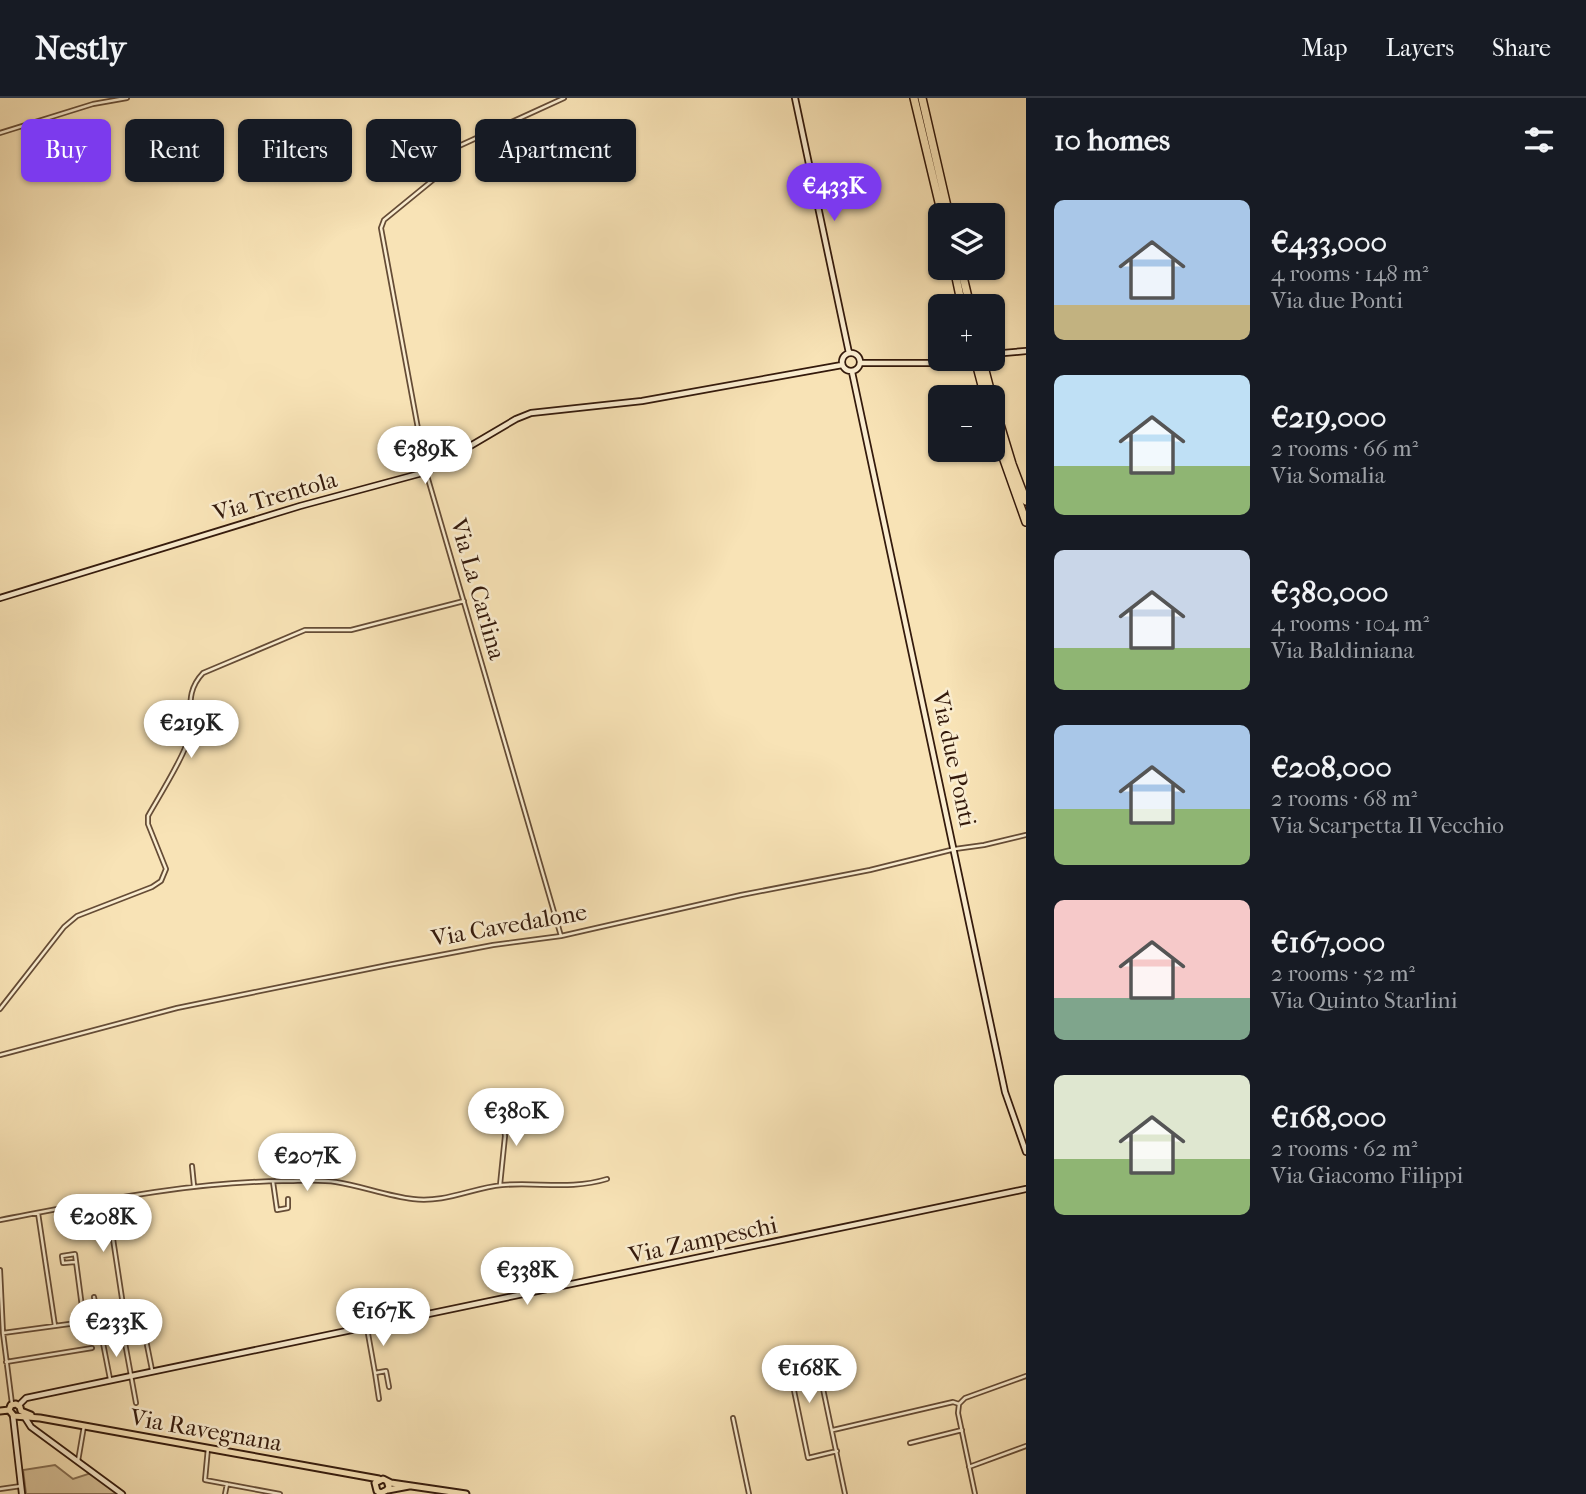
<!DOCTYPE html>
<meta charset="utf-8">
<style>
:root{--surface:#171b24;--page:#242831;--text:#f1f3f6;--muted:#9ea1a6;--line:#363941;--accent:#7c3aed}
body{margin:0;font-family:"IM FELL French Canon",serif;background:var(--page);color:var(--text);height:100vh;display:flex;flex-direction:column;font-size:26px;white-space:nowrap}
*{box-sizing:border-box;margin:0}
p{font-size:23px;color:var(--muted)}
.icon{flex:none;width:38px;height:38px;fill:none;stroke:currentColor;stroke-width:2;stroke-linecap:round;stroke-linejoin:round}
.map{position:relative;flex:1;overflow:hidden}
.side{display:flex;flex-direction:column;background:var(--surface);width:560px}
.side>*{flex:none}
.top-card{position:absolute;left:21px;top:21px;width:665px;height:63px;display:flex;gap:14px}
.fabs{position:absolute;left:928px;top:105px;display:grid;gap:14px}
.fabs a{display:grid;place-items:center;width:77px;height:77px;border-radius:10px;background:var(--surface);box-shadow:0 2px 5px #0004;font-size:35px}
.price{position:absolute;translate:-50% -60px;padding:0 16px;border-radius:24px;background:#fff;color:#222;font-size:23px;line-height:46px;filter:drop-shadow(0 2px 4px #0008)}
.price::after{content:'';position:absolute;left:50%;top:42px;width:21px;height:16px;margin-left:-10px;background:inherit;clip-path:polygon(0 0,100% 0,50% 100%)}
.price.current{background:var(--accent);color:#fff}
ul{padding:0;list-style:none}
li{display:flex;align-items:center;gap:21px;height:175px;padding:0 28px}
li span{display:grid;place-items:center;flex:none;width:196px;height:140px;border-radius:10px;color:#555}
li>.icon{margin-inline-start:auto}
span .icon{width:84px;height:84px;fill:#fffc;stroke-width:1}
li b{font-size:30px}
h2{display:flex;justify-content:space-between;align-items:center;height:84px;padding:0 28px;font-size:30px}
.chip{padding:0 24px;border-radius:10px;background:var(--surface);box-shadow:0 2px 5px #0004;font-size:24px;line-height:63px}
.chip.current{background:var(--accent);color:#fff}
header{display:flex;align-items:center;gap:42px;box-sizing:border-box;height:98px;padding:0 35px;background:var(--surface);border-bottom:2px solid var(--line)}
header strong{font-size:33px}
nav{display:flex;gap:38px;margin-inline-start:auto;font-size:24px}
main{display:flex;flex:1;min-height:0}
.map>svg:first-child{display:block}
.green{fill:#d7c199;stroke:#866e52;stroke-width:2}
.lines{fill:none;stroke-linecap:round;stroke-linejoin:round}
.street-casing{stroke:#654c36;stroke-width:6}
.secondary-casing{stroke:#341a0c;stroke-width:8}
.primary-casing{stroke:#341a0c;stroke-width:9}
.highway-casing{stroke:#341a0c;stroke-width:10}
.street{stroke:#faedd0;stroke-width:2.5}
.secondary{stroke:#faedd0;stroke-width:4.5}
.primary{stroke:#f8e3b6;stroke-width:5}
.highway{stroke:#f8e3b6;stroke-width:7}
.labels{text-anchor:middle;stroke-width:5;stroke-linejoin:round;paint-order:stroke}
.street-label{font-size:24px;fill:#341a0c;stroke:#faedd0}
</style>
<header>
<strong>Nestly</strong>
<nav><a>Map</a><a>Layers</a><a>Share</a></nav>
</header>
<main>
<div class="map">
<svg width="1026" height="1396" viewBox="0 0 1026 1396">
<rect width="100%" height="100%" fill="#f8e3b6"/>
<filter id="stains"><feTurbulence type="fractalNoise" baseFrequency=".00286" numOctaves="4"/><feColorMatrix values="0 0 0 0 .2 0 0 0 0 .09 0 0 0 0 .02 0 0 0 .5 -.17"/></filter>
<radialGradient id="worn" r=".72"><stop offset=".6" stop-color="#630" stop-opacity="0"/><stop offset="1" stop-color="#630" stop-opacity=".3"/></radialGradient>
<path class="green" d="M55,1367L73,1381L91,1375L118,1396H26L23,1372Z"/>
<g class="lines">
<defs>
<path id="street" d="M0,35L93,6L127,0
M561,838L426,374L381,130L384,122L439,77L444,70L448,53L564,0
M0,911L64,829L77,818L152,789L161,783L166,771L148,726V718C158,700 187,654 189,638C193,613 184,595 203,575L305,532H351L464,503
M0,957L177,910L388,867L493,847L561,838L741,797L870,772L955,751L984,747L1026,737
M192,1068L194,1088
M273,1084L277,1112L288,1110V1101
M500,1087L505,1038L502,1014
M107,1101L123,1207
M38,1115L55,1228
M0,1122C94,1104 187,1084 283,1083C300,1083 319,1081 336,1084C362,1088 387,1098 413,1101C445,1105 472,1090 502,1087C538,1084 571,1092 607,1081
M0,1172L3,1235L12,1306
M94,1199L110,1281
M139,1207L152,1272
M119,1212L136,1305
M367,1230L375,1275
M3,1235L84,1224L75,1156L62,1158L63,1165L75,1164
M786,1254L808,1360L837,1353
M6,1264L92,1250
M822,1286L845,1396
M379,1301L375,1275L386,1273L389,1289
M733,1320L749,1396
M833,1332L953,1304L959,1306
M910,1345L962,1332
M208,1350L205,1382L280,1396
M78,1363L84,1328
M969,1369L1026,1348
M0,1391L21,1388
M225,1396L227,1386
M975,1396L958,1315L959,1306L965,1300L1026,1278"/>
<path id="secondary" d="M795,0L849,255
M842 264a9 9 0 1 1 18 0a9 9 0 1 1-18 0Z
M992,256L1026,253
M860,265H943L971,261
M852,274L1005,994L1026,1054
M0,500L300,408L426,374L516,321L531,315L642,303L842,267
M19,1307L26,1300L1026,1091
M13,1318L22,1396
M24,1318L31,1329L122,1396"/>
<path id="primary" d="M9,1312L14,1318L40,1320L379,1381
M0,1313L9,1312L11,1307L16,1306L20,1309L21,1313L31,1317
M387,1383L389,1389L387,1392L381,1395L377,1393L375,1385L383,1381L391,1385L466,1396
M388,1392L409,1388"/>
<path id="highway" d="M914,0L942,117
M922,0L949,117
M954,170L962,208
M961,170L970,208
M975,261L985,299
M982,261L992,299
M992,300L1012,366L1026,403
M992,328L1026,424"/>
</defs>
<use href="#street" class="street-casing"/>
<use href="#secondary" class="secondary-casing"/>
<use href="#primary" class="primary-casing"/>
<use href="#highway" class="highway-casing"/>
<use href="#street" class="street"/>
<use href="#secondary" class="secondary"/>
<use href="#primary" class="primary"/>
<use href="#highway" class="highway"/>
</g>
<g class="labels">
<g class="street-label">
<text transform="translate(275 398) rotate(-16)" y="8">Via Trentola</text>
<text transform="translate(478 491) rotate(74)" y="8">Via La Carlina</text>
<text transform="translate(954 661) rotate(78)" y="8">Via due Ponti</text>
<text transform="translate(509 827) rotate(-10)" y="8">Via Cavedalone</text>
<text transform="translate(703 1142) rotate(-12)" y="8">Via Zampeschi</text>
<text transform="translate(206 1332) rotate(10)" y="8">Via Ravegnana</text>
</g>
</g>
<rect width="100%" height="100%" filter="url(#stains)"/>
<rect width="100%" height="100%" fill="url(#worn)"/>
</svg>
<div class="fabs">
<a><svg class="icon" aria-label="layers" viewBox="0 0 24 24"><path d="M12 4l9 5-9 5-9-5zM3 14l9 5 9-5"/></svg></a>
<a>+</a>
<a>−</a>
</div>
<b class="price current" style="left:834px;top:125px">€433K</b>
<b class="price" style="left:425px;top:388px">€389K</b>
<b class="price" style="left:191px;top:662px">€219K</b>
<b class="price" style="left:516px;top:1050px">€380K</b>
<b class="price" style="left:307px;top:1095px">€207K</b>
<b class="price" style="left:103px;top:1156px">€208K</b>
<b class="price" style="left:527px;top:1209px">€338K</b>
<b class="price" style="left:383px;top:1250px">€167K</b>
<b class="price" style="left:116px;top:1261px">€233K</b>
<b class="price" style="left:809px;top:1307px">€168K</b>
<div class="top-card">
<a class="chip current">Buy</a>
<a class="chip">Rent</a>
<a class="chip">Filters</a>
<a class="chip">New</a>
<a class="chip">Apartment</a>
</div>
</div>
<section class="side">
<h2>10 homes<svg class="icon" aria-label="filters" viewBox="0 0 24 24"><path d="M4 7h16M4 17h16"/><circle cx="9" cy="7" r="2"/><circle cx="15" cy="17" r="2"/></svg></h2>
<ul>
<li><span style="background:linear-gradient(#a9c7e8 75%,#c2b280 0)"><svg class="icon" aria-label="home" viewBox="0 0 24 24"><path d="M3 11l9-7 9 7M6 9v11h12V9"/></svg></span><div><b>€433,000</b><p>4 rooms · 148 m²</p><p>Via due Ponti</p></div></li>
<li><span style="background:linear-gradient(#bfe0f5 65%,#8fb573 0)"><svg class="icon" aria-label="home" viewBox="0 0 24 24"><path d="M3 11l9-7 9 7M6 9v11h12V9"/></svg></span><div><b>€219,000</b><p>2 rooms · 66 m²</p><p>Via Somalia</p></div></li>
<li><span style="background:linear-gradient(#c9d6e8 70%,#8fb573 0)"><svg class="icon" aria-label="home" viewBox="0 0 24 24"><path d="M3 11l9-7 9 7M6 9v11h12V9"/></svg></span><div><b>€380,000</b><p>4 rooms · 104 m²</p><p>Via Baldiniana</p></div></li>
<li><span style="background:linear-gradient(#a9c7e8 60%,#8fb573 0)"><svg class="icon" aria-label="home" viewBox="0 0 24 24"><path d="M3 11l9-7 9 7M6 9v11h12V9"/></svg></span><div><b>€208,000</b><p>2 rooms · 68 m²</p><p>Via Scarpetta Il Vecchio</p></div></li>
<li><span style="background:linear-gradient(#f6c9c9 70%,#7fa58c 0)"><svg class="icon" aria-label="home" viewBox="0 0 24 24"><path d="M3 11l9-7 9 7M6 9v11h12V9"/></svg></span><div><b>€167,000</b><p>2 rooms · 52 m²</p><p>Via Quinto Starlini</p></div></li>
<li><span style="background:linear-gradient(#dfe7d0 60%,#8fb573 0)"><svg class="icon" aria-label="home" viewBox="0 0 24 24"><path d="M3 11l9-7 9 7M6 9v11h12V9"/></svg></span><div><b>€168,000</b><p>2 rooms · 62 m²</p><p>Via Giacomo Filippi</p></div></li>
</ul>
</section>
</main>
